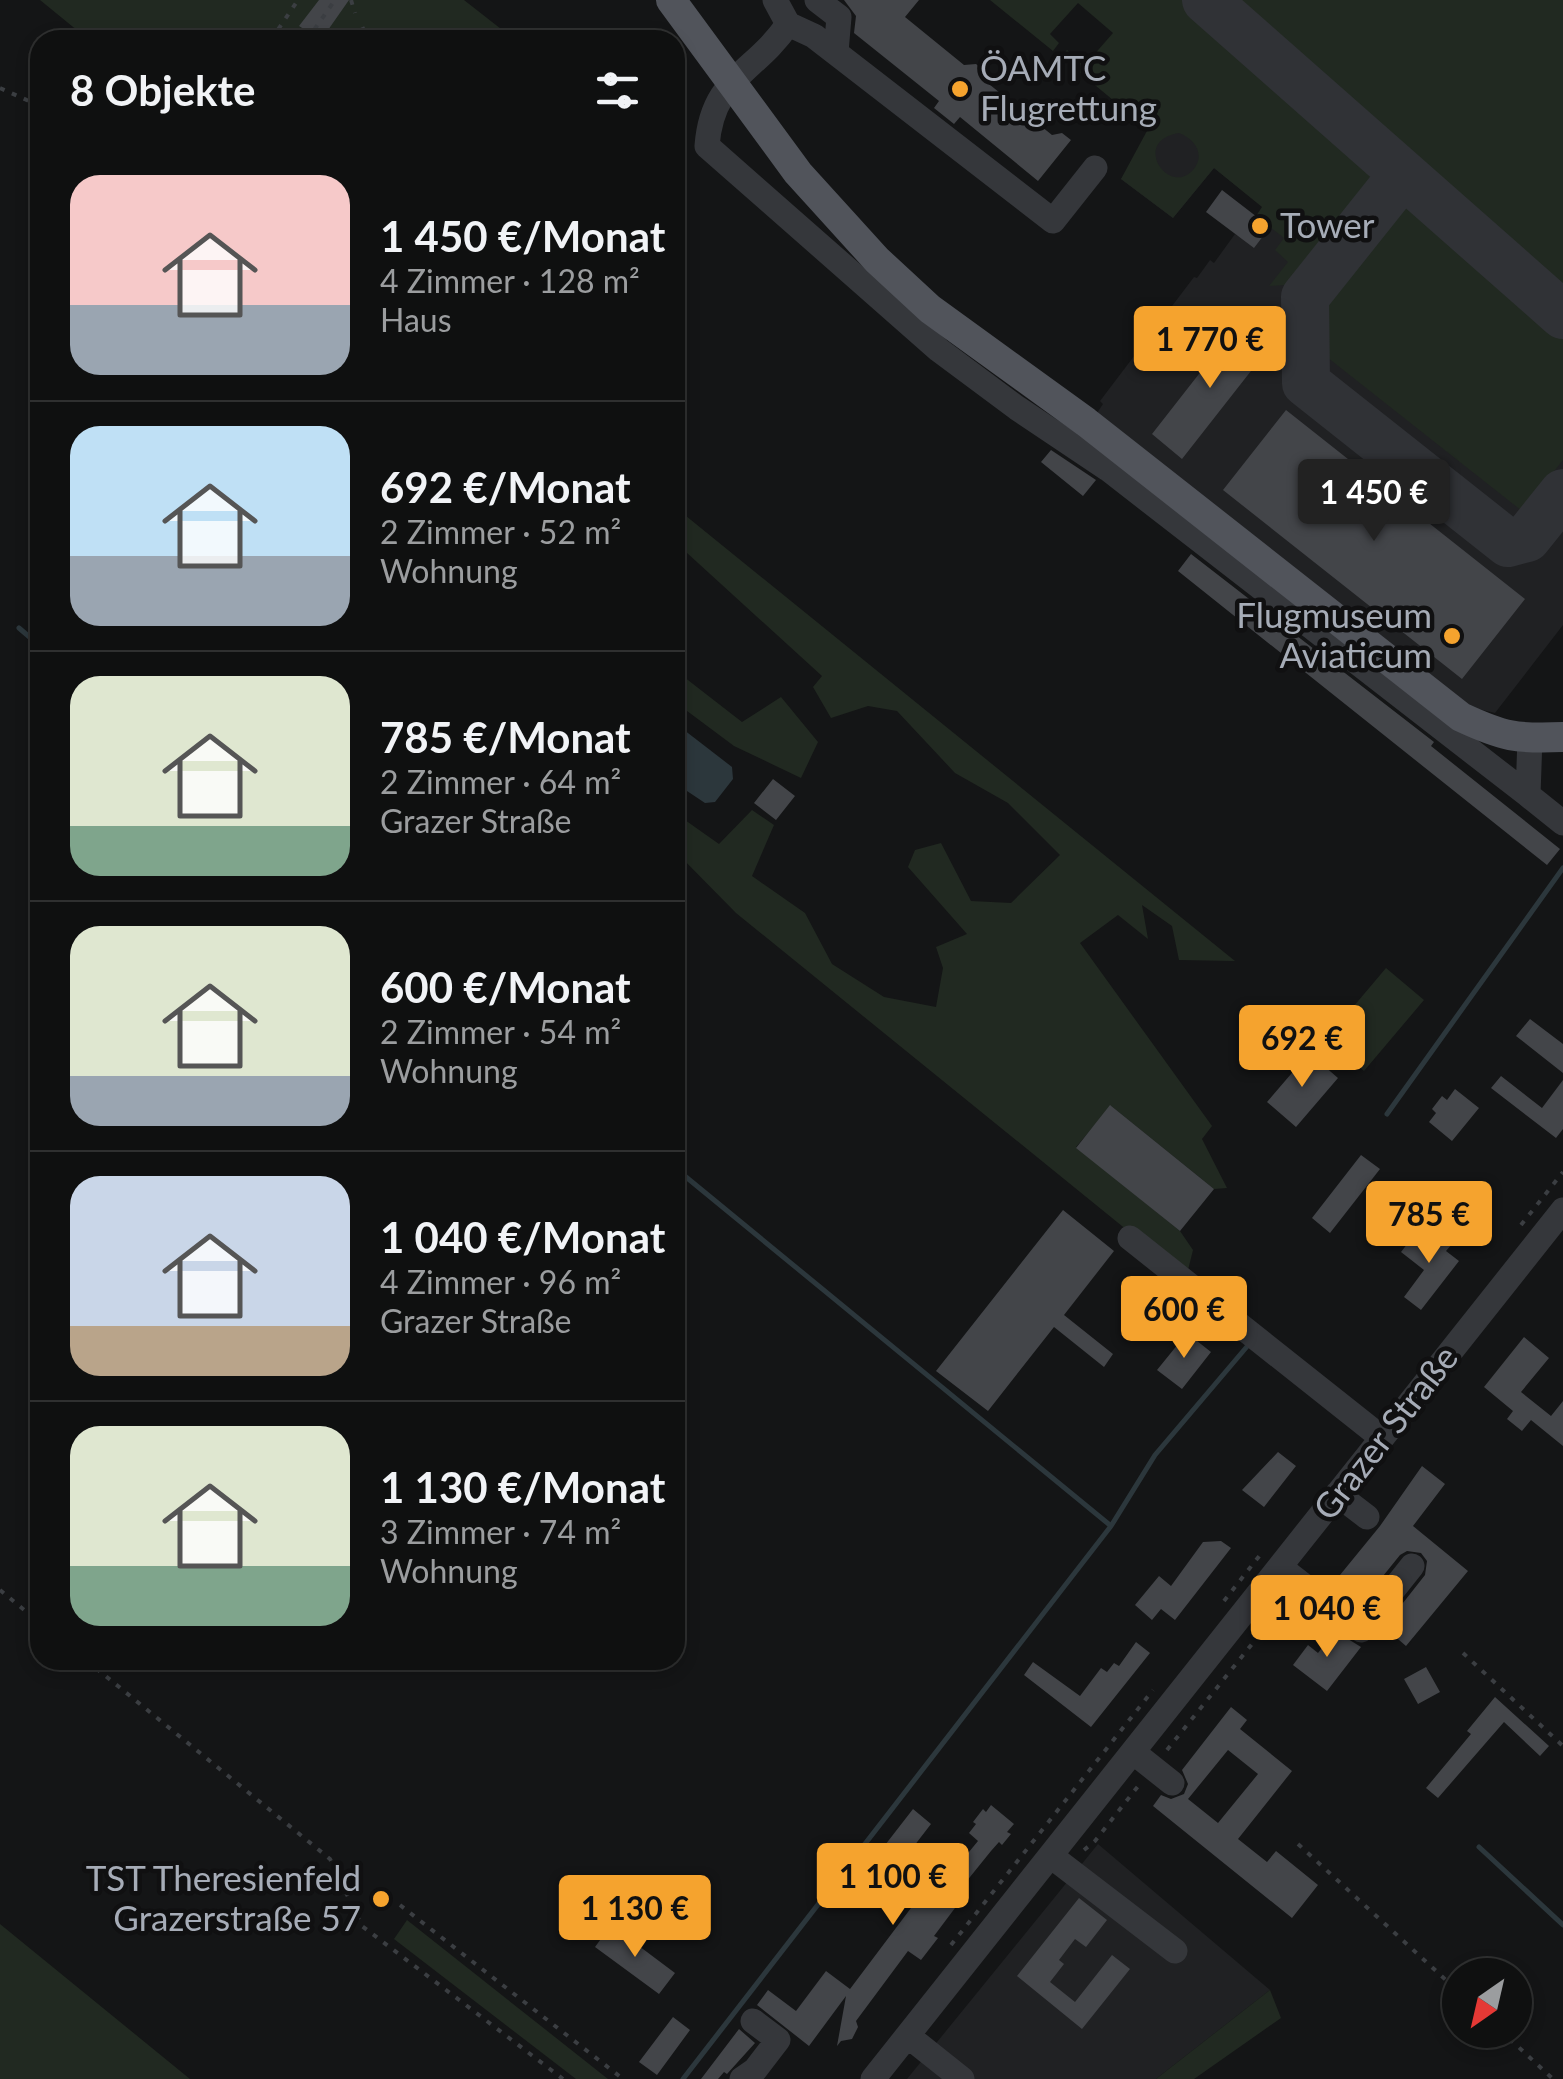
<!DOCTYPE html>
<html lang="de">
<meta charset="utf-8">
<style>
:root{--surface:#0f1010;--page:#181919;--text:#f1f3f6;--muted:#9b9d9f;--line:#2f3030;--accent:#f5a32e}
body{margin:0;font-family:Lato,sans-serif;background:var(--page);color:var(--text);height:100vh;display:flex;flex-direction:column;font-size:38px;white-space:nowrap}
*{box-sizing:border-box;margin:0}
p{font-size:32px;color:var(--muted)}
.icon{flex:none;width:55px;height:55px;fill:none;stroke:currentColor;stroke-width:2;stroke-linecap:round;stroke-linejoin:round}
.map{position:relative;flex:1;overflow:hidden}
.panel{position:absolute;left:30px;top:30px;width:655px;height:1640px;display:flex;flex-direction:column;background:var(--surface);border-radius:30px;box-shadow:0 5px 15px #0003,0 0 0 2px var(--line)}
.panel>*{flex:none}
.needle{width:65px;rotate:214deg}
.fabs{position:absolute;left:1442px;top:1958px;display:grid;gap:20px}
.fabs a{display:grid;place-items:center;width:90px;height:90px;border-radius:50%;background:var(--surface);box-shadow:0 5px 15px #0003,0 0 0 2px var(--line);font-size:50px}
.price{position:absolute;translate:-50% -85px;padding:0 22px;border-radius:10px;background:var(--accent);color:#111;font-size:32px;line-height:65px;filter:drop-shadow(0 2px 5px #0008)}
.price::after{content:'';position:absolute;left:50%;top:60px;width:30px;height:22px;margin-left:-15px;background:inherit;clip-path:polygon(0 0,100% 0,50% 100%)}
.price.selected{background:#222;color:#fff}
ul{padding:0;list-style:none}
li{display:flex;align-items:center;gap:30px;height:250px;padding:0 40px}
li+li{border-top:2px solid var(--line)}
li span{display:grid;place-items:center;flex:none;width:280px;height:200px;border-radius:30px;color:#555}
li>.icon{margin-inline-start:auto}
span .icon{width:120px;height:120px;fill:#fffc;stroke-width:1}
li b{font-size:42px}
h2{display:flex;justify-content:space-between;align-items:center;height:120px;padding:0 40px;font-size:42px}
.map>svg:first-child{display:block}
.built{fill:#202123}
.green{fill:#212921;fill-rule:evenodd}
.water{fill:#2c373c}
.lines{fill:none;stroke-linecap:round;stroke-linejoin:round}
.stream{stroke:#2c373c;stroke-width:5}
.taxiway{stroke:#303236;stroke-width:48}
.building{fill:#434549;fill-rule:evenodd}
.path{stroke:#3b3e42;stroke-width:4;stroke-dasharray:5 8;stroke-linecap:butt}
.minor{stroke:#35373b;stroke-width:25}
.major{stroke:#51545b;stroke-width:30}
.poi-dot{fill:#f5a32e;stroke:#101011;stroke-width:4}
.labels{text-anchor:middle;stroke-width:9;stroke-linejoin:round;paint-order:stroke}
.poi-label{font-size:35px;fill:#a6acb7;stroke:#101011;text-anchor:start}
.street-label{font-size:35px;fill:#a6acb7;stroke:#101011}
</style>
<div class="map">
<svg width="1563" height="2079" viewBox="0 0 1563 2079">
<rect width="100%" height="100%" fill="#141516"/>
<path class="built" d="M1089,0H1563V625L1495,713L1466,706L1097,413L1103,404L1100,401L1194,277L1197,278L1210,260L1214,263L1235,234L1240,237L1263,207L1214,168L1173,218L1121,179L1197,85Z
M1098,1844L1270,1990L1156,2079H907Z"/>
<path class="green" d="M40,0H464L515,40H89Z
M990,0H1187L1369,162L1375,173L1372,192L1300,284L1269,286L1288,262L1275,250L1284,238L1256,216L1262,207L1214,168L1173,218L1121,179L1148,129L1061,57L1067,50L1085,65L1113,33L1078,3L1050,34L1059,43L1053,51ZM1179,133C1195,139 1206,155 1193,170C1169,197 1130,141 1179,133Z
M1230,0H1563V299L1235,8Z
M1410,204L1421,208L1563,334V460L1522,511L1318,350V303L1390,212Z
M675,507L1235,961L1179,960L1172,926L1142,905L1148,939L1118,915L1080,943L1212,1126L1202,1139L1227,1188L1214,1189L1111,1106L1076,1147L1180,1231L1193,1250L1186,1278L736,913L675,851V813L719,844L752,810L774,825L752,876L805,913L832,964L884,997L936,1007L943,968L936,947L967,934L908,867L915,850L941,843L971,901L1011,903L1060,855L1008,803L955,773L897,711L868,706L831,718L813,687L822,676L675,542Z
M675,670L742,722L781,697L818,742L801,778L734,746L675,702Z
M1386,968L1424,1000L1364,1071L1326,1039Z
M407,1920L608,2079H576L394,1939Z
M0,1924L190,2079H0Z
M1270,1990L1281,2018L1194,2079H1156Z"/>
<path class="water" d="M675,723L732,767L733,779L715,802L705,803L675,783Z"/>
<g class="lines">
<path class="stream" d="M19,628L40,646
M1387,1114L1563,868
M675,1168L1111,1526L683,2079
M1111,1526L1155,1455L1250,1343
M1479,1847L1563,1925"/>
<path class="taxiway" d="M1206,0L1563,315
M1403,174L1305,297L1306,383L1508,543L1527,538L1563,493"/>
</g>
<path class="building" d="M319,0H349L321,40L299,26Z
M844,0H919L905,17L964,65L976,64L982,69L984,80L1052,135L1062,133L1071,140L1038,181L960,117L954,124L934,108L939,101L854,33L856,16Z
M1222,190L1270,227L1254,248L1206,212Z
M1238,324L1269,348L1182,459L1152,434Z
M1286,410L1525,599L1462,679L1223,490Z
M1051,450L1096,480L1083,496L1041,462Z
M1191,554L1434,742L1431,746L1560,849L1547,865L1178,571Z
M773,779L795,796L776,820L754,803Z
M1530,1019L1563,1044V1073L1516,1036Z
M1309,1053L1338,1078L1296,1127L1267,1102Z
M1501,1076L1542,1108L1563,1080V1129L1556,1138L1491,1088Z
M1455,1089L1479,1108L1452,1141L1429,1122L1436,1113L1432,1109L1442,1096L1447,1100Z
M1110,1105L1214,1189L1180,1231L1076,1148Z
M1361,1155L1380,1169L1330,1233L1312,1218Z
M1063,1210L1114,1251L1064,1315L1113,1354L1104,1367L1054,1327L988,1411L936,1371Z
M1418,1230L1431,1239L1437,1232L1452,1244L1446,1251L1459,1261L1421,1310L1404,1297L1424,1270L1401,1252Z
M1187,1333L1211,1352L1182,1389L1157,1370Z
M1524,1337L1549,1358L1521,1392L1551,1416L1563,1401V1446L1531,1420L1522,1431L1507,1419L1513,1411L1484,1387Z
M1278,1452L1296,1466L1264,1507L1242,1490Z
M1422,1466L1445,1484L1413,1526L1468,1571L1406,1646L1384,1627L1425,1575L1427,1561L1421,1553L1407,1551L1400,1555L1358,1607L1331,1586L1380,1526Z
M1221,1541L1231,1548L1175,1620L1161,1609L1152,1620L1135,1605L1159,1576L1171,1586L1203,1542Z
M1335,1631L1361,1647L1327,1691L1293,1665L1308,1645L1318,1653Z
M1136,1642L1150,1653L1091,1727L1024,1675L1033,1662L1080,1696L1101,1668L1107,1672L1114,1663L1119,1666Z
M1426,1667L1440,1692L1418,1704L1404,1679Z
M1495,1697L1549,1746L1540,1756L1504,1722L1438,1798L1426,1788L1471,1734L1467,1731Z
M1231,1707L1247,1720L1240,1729L1292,1771L1238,1839L1267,1862L1276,1851L1318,1885L1292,1918L1153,1806L1161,1795L1171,1799L1184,1794L1188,1784L1182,1770ZM1228,1750L1258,1774L1218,1823L1188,1799Z
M991,1805L1014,1824L1007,1832L1011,1834L1002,1845L999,1842L991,1851L949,1903L955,1908L934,1936L938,1938L921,1960L908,1951L856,2021L858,2027L852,2039L841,2041L837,2046L846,1996L809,2046L757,2005L768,1990L796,2011L826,1971L850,1989L920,1896L875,1858L913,1809L931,1824L904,1859L935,1884L954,1860L959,1864L978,1841L969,1833L976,1824L973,1822L983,1809L986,1812Z
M1079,1898L1107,1920L1086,1947L1075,1939L1059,1960L1064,1964L1050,1982L1075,2002L1112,1955L1130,1969L1082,2029L1017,1976Z
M611,1925L675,1973L659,1994L595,1947Z
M673,2017L690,2030L657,2075L639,2062Z
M739,2029L755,2043L727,2074L724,2072L718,2079H701Z"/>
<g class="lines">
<path class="path" d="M351,0L355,13
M271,40L298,0
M307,40L335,0
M337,40L365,28
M0,88L40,106
M1521,1225L1563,1172
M0,1590L40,1623
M1224,1601L1264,1550
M1463,1653L1563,1746
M86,1660L330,1859L362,1926L563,2079
M1167,1750L1252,1644L1255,1635
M1298,1844L1460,1993
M1084,1850L1095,1841L1139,1785
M400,1905L623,2079
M951,1945L1153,1690
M1500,2030L1553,2079"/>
<path class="minor" d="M775,0L788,24
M817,0L839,17L836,52
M788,24C755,73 712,77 707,146L939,350L1017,408L1108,469L1528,795
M788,24L814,36L1053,221L1095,168
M1530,738L1528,795L1563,823
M1130,1238L1382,1438
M1337,1494L1367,1517
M1280,1567L1361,1630L1412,1566
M1133,1752L1172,1783
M1051,1856L1175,1951
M908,2036L962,2079
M742,2079L755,2070L778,2040L753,2021
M873,2079L1563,1210"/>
<path class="major" d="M671,0L798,173L877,260L930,309L1086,422L1461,717C1504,737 1516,739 1563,737"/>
</g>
<g class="poi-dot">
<circle cx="960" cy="89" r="10"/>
<circle cx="1260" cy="226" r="10"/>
<circle cx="1452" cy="636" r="10"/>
<circle cx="381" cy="1899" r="10"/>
</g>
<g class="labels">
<g class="poi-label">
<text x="980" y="81">ÖAMTC<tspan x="980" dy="40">Flugrettung</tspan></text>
<text x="1280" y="238">Tower</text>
<text x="1432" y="628" text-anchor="end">Flugmuseum<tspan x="1432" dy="40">Aviaticum</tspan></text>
<text x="361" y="1891" text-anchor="end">TST Theresienfeld<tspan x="361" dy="40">Grazerstraße 57</tspan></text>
</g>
<g class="street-label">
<text transform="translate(1386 1433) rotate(-52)" y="12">Grazer Straße</text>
</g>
</g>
</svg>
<div class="fabs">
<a><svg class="needle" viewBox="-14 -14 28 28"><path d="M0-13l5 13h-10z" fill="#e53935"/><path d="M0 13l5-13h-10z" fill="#9b9d9f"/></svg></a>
</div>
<b class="price" style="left:1210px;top:391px">1 770 €</b>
<b class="price selected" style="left:1374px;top:544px">1 450 €</b>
<b class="price" style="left:1302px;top:1090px">692 €</b>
<b class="price" style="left:1429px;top:1266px">785 €</b>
<b class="price" style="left:1184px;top:1361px">600 €</b>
<b class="price" style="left:1327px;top:1660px">1 040 €</b>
<b class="price" style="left:893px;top:1928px">1 100 €</b>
<b class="price" style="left:635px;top:1960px">1 130 €</b>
<section class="panel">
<h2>8 Objekte<svg class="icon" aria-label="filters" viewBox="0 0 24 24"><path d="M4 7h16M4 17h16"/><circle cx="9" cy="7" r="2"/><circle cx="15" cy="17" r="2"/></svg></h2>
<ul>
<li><span style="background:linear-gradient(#f6c9c9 65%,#9aa5b1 0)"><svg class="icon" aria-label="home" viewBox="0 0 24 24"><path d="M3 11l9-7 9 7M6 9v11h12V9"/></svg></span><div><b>1 450 €/Monat</b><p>4 Zimmer · 128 m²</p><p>Haus</p></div></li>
<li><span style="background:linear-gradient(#bfe0f5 65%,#9aa5b1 0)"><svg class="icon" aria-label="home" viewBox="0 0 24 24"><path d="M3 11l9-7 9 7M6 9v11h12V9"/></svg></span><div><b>692 €/Monat</b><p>2 Zimmer · 52 m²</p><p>Wohnung</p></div></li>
<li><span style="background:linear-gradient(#dfe7d0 75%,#7fa58c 0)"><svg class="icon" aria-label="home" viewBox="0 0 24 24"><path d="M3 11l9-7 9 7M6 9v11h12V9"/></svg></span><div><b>785 €/Monat</b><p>2 Zimmer · 64 m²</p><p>Grazer Straße</p></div></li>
<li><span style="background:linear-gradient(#dfe7d0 75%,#9aa5b1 0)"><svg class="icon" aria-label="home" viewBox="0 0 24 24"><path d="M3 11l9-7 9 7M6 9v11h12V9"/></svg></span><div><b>600 €/Monat</b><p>2 Zimmer · 54 m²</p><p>Wohnung</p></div></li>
<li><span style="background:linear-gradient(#c9d6e8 75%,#b9a48a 0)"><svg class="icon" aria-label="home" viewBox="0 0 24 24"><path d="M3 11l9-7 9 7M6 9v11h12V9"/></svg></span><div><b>1 040 €/Monat</b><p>4 Zimmer · 96 m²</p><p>Grazer Straße</p></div></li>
<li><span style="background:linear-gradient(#dfe7d0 70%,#7fa58c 0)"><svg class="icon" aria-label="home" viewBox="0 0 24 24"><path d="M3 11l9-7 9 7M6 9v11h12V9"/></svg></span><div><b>1 130 €/Monat</b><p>3 Zimmer · 74 m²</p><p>Wohnung</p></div></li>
</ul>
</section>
</div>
